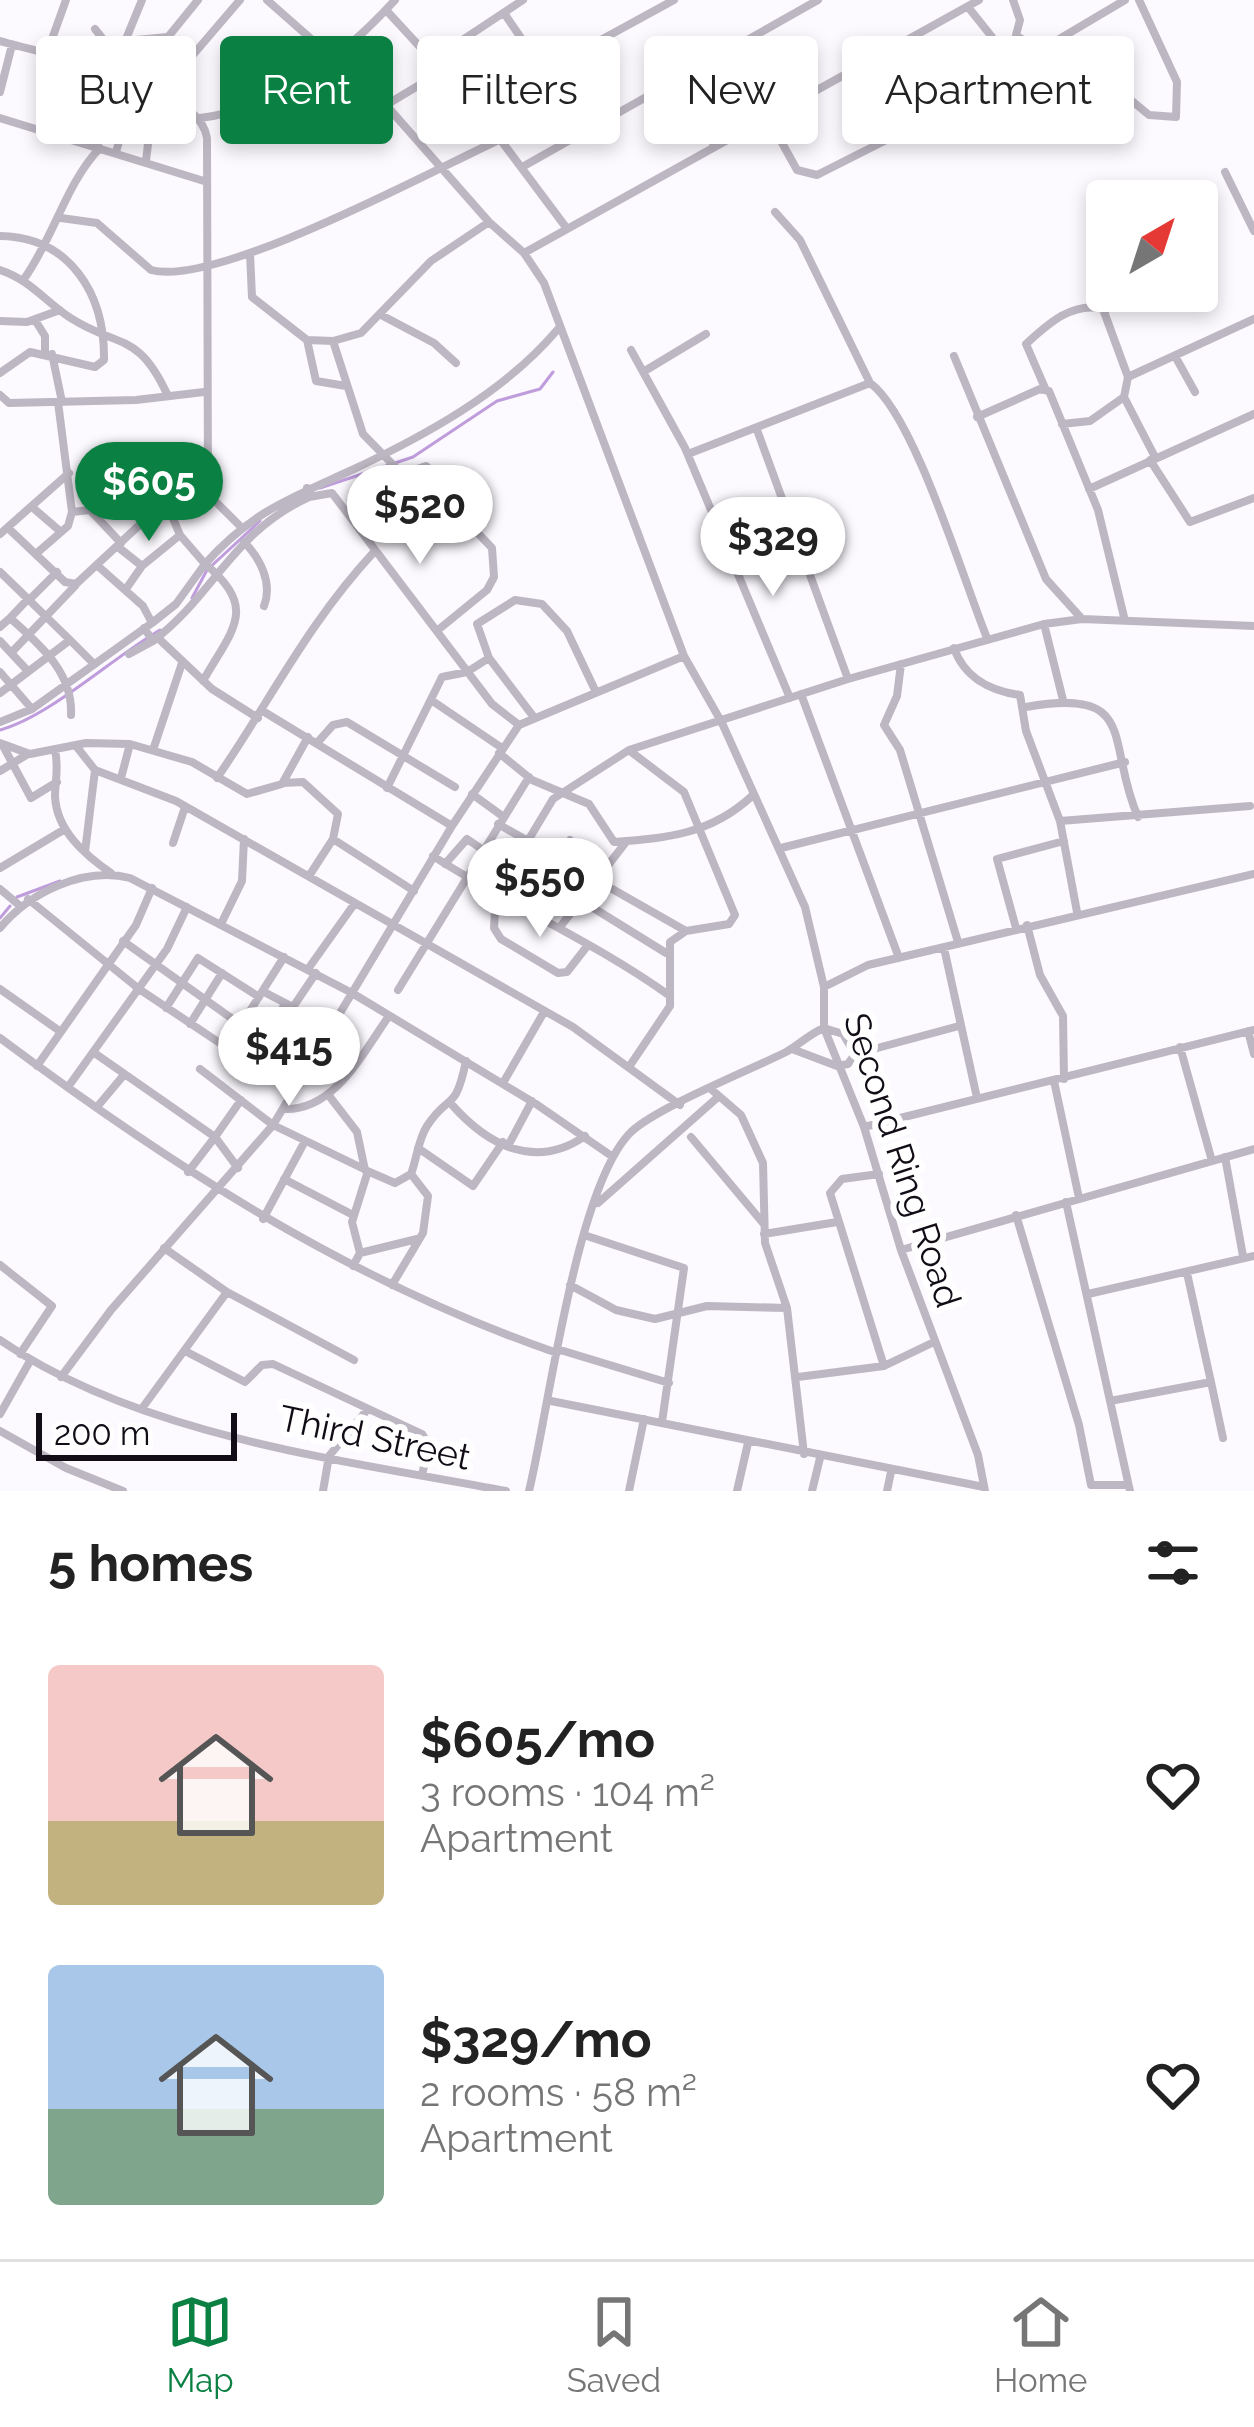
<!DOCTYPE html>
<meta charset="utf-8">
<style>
:root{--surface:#fff;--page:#f6f6f6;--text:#222;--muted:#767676;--line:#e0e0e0;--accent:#0b8043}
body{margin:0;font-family:Raleway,sans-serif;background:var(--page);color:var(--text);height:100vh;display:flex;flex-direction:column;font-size:45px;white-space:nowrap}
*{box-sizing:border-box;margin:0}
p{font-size:39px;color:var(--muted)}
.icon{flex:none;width:66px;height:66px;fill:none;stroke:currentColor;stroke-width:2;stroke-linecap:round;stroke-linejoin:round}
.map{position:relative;height:1491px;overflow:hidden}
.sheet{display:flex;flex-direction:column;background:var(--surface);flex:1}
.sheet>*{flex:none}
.guide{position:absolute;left:36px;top:36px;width:1182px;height:108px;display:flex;gap:24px}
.needle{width:78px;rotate:39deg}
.controls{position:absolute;left:1086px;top:180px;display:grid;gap:24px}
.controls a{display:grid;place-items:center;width:132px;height:132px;border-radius:12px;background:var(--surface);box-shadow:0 6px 18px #0003;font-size:60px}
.scale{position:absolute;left:36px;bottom:30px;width:201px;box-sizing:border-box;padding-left:12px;border:6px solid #110c15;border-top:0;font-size:33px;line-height:42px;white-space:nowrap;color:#110c15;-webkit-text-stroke:9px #fff;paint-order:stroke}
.price{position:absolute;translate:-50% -102px;padding:0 27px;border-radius:42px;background:#fff;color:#222;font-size:39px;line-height:78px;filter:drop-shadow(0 3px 6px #0008)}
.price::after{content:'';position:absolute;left:50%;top:72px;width:36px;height:27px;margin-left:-18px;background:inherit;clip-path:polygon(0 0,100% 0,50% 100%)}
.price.on{background:var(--accent);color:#fff}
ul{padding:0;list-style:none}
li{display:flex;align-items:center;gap:36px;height:300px;padding:0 48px}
li span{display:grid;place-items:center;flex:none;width:336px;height:240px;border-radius:12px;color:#555}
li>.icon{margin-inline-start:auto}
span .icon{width:144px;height:144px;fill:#fffc;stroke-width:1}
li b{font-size:51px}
h2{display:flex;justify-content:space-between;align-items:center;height:144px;padding:0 48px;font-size:51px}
.pill{padding:0 42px;border-radius:12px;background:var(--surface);box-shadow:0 6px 18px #0003;font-size:42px;line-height:108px}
.pill.on{background:var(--accent);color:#fff}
.tabs{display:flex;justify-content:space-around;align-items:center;height:168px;border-top:3px solid var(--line);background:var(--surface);font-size:33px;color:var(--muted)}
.tabs a{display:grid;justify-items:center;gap:6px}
.tabs .on{color:var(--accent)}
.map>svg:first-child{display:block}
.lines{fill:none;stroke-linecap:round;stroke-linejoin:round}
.stream{stroke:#bf9ddc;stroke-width:3}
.minor{stroke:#bdb7c3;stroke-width:8}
.labels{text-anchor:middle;stroke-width:12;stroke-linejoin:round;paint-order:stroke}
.street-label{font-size:36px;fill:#110c15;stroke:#fff}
</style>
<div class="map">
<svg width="1254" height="1491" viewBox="0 0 1254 1491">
<rect width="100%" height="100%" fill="#fcf9ff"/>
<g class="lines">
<path class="stream" d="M320,488L413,457L497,401L540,389L553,372
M192,598L207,570L260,521
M0,730C49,717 112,658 160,630
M17,897L60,881
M0,918L10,906"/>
<path class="minor" d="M267,0L386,105L489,222L524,253L544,283L684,656L722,723L805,907L824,987V1028L864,1127L901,1250L978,1455L985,1491
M1013,0L1020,20L1016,35L1042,54
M386,10L479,111L565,226
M504,13L583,129
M95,29L110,48L151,78
M126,39L142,0
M159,40L186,62
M0,41C48,55 199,83 207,138L208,494L147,518L76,584L65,582L8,528
M896,48L941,96C966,101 991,90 1007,70L992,37L968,7
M1046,51L1080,103L1114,86L1149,115L1176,117L1177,82L1139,0
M47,53L66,0
M432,60L523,0
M1007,70L1125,0
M108,74L125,41L168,37L198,0
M496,82L511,89L674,0
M668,83L714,144
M162,91L240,0
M0,92L12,45
M63,98L150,127L146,161
M386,105L441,72
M766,114L797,170L817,175L916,125
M0,118L204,181
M200,118C276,109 344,56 395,0
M116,152L136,83
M524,166L818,0
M1225,172L1254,231
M775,212L800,240L870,383
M61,218L97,223L151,270C217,288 435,169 501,139
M0,236C71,237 105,295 104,360L95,367L30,352L0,373
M250,253L252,297L307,340L333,341L361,333L431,261L489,222
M524,253L979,0
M0,270C30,280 44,300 69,317C118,349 138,330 168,396
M24,279C54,237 66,183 100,148
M1104,312L1120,296
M383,316L434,343L456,363
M35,320L45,336V352
M0,321L27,322L60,310
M307,340L316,381L346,386
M333,341L363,434L402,474L426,466L451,489L458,512L492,548L494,577L487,590L438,630
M631,350L685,448L790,698
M52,354L62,402
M954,356L1046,579L1082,619
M1175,356L1195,392
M643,372L706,334
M1045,388L1026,344C1047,325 1072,301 1103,309L1128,377
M0,395L9,403L136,400L204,392
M977,417L1040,389L1049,391L1098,510L1125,621
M1062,424L1090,421L1124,397
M757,430L848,679
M688,454L870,383C914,414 964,582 987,638
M1155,457L1124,397L1128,377L1254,319
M1150,460L1190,522L1254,498
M307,488L309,497L332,493L492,704L519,725L452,826
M1089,489L1254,414
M208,494L242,528
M32,507L61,532
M90,510L102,502L98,450
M72,512L90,510L121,543
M0,534L69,473
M244,542C260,558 273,583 264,606
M118,547L142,566L126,589
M38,552L68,526L72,512L58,402
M142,566L180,535
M99,567L143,606L152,623L176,604L205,564L180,535L169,509
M0,572L28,599
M29,600L57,572
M10,618L28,599L70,640
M1044,624L1063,700
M0,627L10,618C40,645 73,672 71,715
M157,637L212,689L258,718
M0,641L26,669
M153,641C215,594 231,533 309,497
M954,648C964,677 990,691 1020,695L1026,731L1060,821L1077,912
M11,653L75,586
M129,654L153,641L144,628
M489,658L477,624L515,600L542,604L567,631L595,690
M901,664L897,696L884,725L900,750L958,942
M0,672L32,709
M203,681C231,631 260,608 205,564C251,512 291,498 352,470C426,435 505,392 558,329
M0,693L70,640L92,662
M801,694L899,958
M431,700L502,748
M1026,707C1140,687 1105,742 1138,817
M0,722L32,709L152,623
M519,725L684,656
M0,743L30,754L86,743L130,744L192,762L247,794L282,784L308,737
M317,743L333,725L347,722L455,787
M2,744L31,798L57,782
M76,746L95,770L176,801L573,1027L680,1105
M55,750C59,768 55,781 55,797C57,831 85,855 111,873
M153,750L182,663
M630,751L684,792L735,915L729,924L686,931L670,942V1006L631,1064
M499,753L532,780L589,804L614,842C668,838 711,834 752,796
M0,771L28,754
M121,778L130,744
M217,778C270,701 308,623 374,552
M283,783L303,782L338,814L333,839
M387,788L442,677L467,672L489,658L533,716
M472,794L501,815
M1060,821L1250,806
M498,824L686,931
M173,843L185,807
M781,848L1125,762
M85,852L95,770
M433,856C510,906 595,942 670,996
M516,860L666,953
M445,864L467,839L511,869
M0,868L65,829
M309,876L333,839L414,891
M0,889L19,905
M28,899L139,989L293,1092
M529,908L570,840
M222,922L242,881L244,839
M1027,925L1040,975L1063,1016L1064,1079
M560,927L626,842
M0,928C29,893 84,866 130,878L352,993L536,1104L613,1157
M1016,928L997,859L1064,841
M123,941L241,1025L265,1033L309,1064
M588,945L567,972L558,973L501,939L494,928L496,894L553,799L629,750L848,679L1044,624L1082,619L1254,626
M944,948L977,1098
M308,969L355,903
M824,987L868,965L1254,874
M0,989L61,1032
M398,990L529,777
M264,992L293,1007L316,973
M166,1008L198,958L259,997
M190,1024L222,973
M1248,1031L1254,1054
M265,1033L284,1006
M0,1038C173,1167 351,1282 557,1353
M1180,1047L1212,1161
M226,1049L284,957
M792,1049L837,1066L848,1064L855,1054L959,1026
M93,1052L215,1137L188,1172
M37,1066L136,925L152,888
M200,1069L273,1125L364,1169
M1054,1081L1079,1198
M503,1083L544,1012
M68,1087L167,949L187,907
M712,1090L741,1115L763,1163L765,1243L787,1308L804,1454
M330,1097L357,1132L365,1170L395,1183L411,1174L428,1196L423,1233L392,1285
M453,1106C489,1146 536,1170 585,1136
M97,1107L123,1076
M285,1109C335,1110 362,1054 389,1016
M864,1127L1254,1030
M691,1137L763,1223
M509,1144L532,1101
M418,1148L473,1186L503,1142
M1225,1157L1243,1256
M238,1168L215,1137L241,1100
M411,1174C417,1158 418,1140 427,1126C449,1092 455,1114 466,1061
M879,1174L842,1179L830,1193L884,1366
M284,1179L353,1215
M1066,1202L1130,1491
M598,1203L718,1097
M1016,1215L1079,1425L1091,1485H1128
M263,1219L305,1141
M764,1234L837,1222
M587,1236L684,1268L662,1422
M164,1248L227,1292L354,1360
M901,1250L1254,1149
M360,1253L417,1239
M0,1265L52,1306L20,1354
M353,1266L360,1253L352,1222L368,1171
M570,1285L616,1310L655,1319L707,1306L787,1308
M1088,1294L1254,1256
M0,1340C139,1436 343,1460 506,1491
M557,1349L669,1383
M185,1351L245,1382L262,1365L273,1364L422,1434L429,1445L422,1475
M61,1377L111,1310L273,1125L452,826L266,713
M798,1377L884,1366L934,1342
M1211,1382L1223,1438
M551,1401L984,1487
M1110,1401L1211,1382L1187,1273
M143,1407L227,1292
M0,1414L30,1361
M0,1431L66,1468L123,1491
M323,1491L329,1456L367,1410
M529,1491C549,1409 576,1186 631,1132C658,1107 748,1071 786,1052C799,1045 809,1034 824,1028L843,1034L855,1054
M629,1491L644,1419
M737,1491L748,1443
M812,1491L820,1458
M887,1491L891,1472"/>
</g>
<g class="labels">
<g class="street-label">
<text transform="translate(903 1160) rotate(72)" y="13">Second Ring Road</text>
<text transform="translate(375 1437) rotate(12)" y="13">Third Street</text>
</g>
</g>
</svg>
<div class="controls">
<a><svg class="needle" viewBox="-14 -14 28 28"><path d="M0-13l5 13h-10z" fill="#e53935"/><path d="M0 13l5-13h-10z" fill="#767676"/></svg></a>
</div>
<div class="scale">200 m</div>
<b class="price on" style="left:149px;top:544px">$605</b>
<b class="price" style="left:420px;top:567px">$520</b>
<b class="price" style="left:773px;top:599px">$329</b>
<b class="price" style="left:540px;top:940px">$550</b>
<b class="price" style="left:289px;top:1109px">$415</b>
<div class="guide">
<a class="pill">Buy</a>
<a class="pill on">Rent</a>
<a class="pill">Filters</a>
<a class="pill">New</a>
<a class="pill">Apartment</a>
</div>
</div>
<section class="sheet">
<h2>5 homes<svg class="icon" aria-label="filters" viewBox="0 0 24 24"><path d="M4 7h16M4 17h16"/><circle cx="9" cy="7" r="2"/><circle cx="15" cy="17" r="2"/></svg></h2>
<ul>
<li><span style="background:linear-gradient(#f6c9c9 65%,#c2b280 0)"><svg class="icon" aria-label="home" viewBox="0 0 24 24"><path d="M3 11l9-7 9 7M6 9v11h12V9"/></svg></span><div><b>$605/mo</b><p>3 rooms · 104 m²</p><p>Apartment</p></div><svg class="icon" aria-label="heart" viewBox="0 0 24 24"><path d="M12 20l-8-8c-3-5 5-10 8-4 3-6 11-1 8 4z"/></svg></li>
<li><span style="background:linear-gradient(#a9c7e8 60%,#7fa58c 0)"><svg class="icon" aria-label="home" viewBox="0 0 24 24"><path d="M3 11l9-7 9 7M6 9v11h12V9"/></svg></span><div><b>$329/mo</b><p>2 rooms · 58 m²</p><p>Apartment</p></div><svg class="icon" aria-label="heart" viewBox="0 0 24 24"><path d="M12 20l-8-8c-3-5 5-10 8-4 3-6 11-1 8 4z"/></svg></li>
</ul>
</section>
<nav class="tabs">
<a class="on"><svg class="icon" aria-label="map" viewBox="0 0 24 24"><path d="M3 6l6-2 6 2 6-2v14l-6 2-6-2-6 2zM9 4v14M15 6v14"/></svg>Map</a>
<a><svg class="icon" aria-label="saved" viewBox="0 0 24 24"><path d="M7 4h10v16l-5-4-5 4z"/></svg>Saved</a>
<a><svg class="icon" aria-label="home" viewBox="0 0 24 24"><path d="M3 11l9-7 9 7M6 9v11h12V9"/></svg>Home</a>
</nav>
